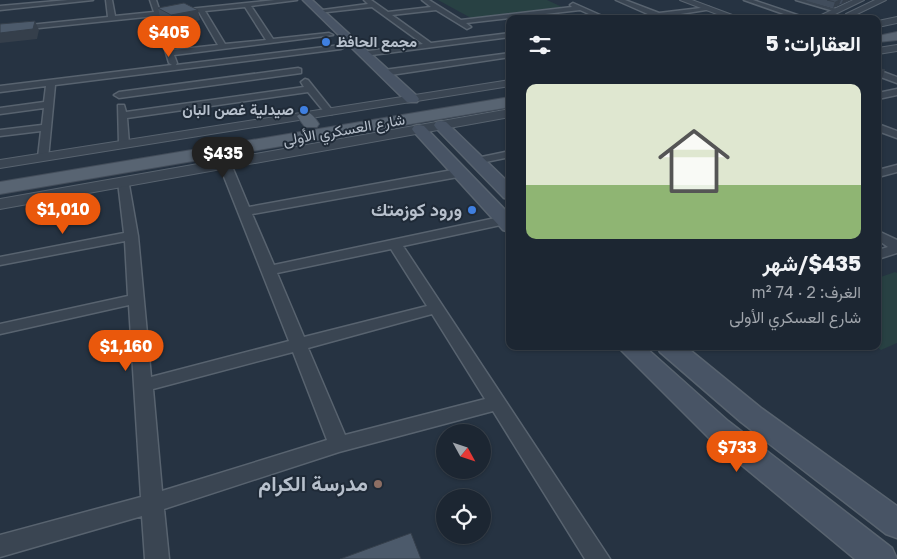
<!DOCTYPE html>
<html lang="ar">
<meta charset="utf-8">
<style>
:root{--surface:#1c2632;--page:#252e3a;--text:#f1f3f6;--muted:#a0a5ac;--line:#3a434d;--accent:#ea580c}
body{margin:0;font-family:"Golos Text",Vazirmatn,sans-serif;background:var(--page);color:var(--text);direction:rtl;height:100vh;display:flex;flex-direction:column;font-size:19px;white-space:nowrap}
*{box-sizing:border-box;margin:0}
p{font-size:16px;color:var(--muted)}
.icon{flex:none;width:28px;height:28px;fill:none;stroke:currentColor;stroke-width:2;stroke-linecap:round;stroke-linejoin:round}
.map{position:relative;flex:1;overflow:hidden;direction:ltr}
.drawer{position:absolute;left:506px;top:15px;width:375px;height:335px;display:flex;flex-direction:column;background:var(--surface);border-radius:10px;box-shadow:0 1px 4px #0004,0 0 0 1px var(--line);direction:rtl}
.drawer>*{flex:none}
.needle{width:32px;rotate:130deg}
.buttons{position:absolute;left:436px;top:424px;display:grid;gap:10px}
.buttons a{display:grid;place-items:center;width:55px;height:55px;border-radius:50%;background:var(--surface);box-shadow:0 1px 4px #0004,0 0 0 1px var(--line);font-size:25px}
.price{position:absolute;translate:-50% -42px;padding:0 11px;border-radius:18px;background:var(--accent);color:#fff;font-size:16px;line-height:32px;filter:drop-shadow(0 1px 2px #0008)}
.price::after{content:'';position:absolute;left:50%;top:30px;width:15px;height:11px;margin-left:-8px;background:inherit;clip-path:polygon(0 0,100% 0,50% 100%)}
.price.active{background:#222;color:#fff}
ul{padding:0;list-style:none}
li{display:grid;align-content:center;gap:10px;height:265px;padding:0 20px}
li+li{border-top:1px solid var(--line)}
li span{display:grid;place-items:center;height:155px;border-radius:10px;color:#555}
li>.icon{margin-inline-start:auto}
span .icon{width:90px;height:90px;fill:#fffc;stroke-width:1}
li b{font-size:21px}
h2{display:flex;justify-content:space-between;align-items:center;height:60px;padding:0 20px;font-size:21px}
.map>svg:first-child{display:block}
.green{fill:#284143}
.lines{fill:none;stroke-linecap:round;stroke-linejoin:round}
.minor-casing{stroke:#58636f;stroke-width:3}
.tertiary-casing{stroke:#58636f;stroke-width:2}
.secondary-casing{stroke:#58636f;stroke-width:3}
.primary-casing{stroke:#444e5b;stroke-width:2}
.minor{fill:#3a4552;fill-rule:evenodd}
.tertiary{fill:#3a4552;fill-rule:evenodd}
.secondary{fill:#485465;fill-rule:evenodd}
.primary{fill:#586472;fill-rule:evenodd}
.wall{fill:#414d5c}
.shaded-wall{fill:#353f4b}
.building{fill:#4c5a6b;stroke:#353f4b}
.shop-dot{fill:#3f7fe0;stroke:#1f2a37;stroke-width:2}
.education-dot{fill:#8d6e63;stroke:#1f2a37;stroke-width:2}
.labels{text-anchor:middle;stroke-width:4;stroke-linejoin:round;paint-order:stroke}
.far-poi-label{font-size:15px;font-weight:bold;fill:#b7c0cc;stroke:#1f2a37;text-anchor:start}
.far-street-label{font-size:15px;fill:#b7c0cc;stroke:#1f2a37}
.poi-label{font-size:18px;font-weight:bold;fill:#b7c0cc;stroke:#1f2a37;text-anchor:end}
.near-poi-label{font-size:21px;font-weight:bold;fill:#b7c0cc;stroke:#1f2a37;text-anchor:end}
</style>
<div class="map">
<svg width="897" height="559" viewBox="0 0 897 559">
<rect width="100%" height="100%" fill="#263342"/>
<path class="green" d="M438,0H547L562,7L471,18Z
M895,272L897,273V343L881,350L876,346L878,278Z"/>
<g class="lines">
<defs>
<path id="minor" d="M68,0H93L0,10V6Z
M106,0H112L115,16L154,12L150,0H156L160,12L275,0H297L251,6L273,39L329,33L333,35L174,55L177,63L176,65L341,45L345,47L341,49L55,85L48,159H40L38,157L41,131L0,136V130L42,125L44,108L0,114V108L44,102L46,86L0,92V86L172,65L169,63L155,16L0,32V28L108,17ZM245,7L266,40L225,44L205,11ZM199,12L218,45L173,50L161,16Z
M364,0H371L388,12L431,7L422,0H429L461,20L572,7L570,5L573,3L609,19H600L580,10L466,23L471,27L467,29L436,10L392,15L431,43L510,33V37L364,56H361V52L423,44L372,7L318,13L315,11L368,4Z
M616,0H625L659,13L709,7L712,9L649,19H628L650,15Z
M744,0H753L809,19H798Z
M796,0H806L840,10L837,12Z
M510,53V57L384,76L380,73L384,70Z
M298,68L301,69V73L119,98L114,95L119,92Z
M878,70L897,77V83L878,76Z
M305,79L308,80L332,110V114H326L308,92L127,118L129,144L124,147L119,144L118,105H124L126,112L304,87L301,82Z
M897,89V95L878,99V93Z
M878,124L897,131V138L878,131Z
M510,151V157L476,164L470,161L472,159Z
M225,161L231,164L249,207L458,169L464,173L458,177L252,214L274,265L505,216L510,217V223L403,246L610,559H585L493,411L339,452L164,509L169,559H145L142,516L0,557V535L141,497L129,305L0,334V324L128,296L125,241L0,265V257L124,233L118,182L120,179H128L138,236L151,377L289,341L219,164ZM391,249L427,306L304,337L277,273ZM432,314L485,399L345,435L308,348ZM293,352L327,440L162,491L153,389Z
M897,165V172L878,177V170Z
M878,231L897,240V253L878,259V250L888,247L878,240Z"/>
<path id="tertiary" d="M680,0H692L743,19H730Z
M853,0H864L825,19H813Z
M875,0H886L853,16L846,14Z
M897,17V23L878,27V21Z
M897,45V51L878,54V48Z
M510,80V86L0,168V160Z
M510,109V117L0,209V199Z"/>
<path id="secondary" d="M303,0H312L417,96L419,99L417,102H407Z
M441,121L446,122L510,184V199L504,198L436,128L434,125L436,122Z
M419,125L424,126L510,215V232L503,230L414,132L412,129L414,126Z
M617,346H644L728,421L892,548L897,559H855L708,437Z
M657,346H685L761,408L897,506V538L886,534L741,422L660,352Z"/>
<path id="primary" d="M897,32V40L878,42V36Z
M510,97V107L0,194V182Z
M305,111C312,113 315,118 319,124L317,127H305L297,116Z"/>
</defs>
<use href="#minor" class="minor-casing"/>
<use href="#tertiary" class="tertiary-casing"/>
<use href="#secondary" class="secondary-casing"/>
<use href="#primary" class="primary-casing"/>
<use href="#minor" class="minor"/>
<use href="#tertiary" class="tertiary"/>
<use href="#secondary" class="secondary"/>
<use href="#primary" class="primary"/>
</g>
<path class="wall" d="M807,0H851L841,4H840L839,5L833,8L807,1Z
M158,8L200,20L173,24L160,17Z"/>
<path class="shaded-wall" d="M840,0H841L839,5L833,8L835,2Z
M843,0H851L841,4Z
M198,10L200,20L173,24L171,15Z
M35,21L39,30L37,39L0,43V33Z
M885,70L882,78L878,79V72Z"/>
<path class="building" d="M827,0H840L835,2Z
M184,3L198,10L171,15L158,8Z
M35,21L33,29L0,33V24Z
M878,68L885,70L878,72Z
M411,533L421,559H340Z"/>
<g class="shop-dot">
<circle cx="326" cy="42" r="5"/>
<circle cx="304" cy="110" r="5"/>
<circle cx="472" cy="210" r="5"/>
</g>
<circle class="education-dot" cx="378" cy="484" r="5"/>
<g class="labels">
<g class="far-poi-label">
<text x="336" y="47">مجمع الحافظ</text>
<text x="294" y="115" text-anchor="end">صيدلية غصن البان</text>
</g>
<g class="far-street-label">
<text transform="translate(344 130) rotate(-10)" y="5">شارع العسكري الأولى</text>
</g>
<g class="poi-label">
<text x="462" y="216">ورود كوزمتك</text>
</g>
<g class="near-poi-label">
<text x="368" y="491">مدرسة الكرام</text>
</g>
</g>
</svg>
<div class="buttons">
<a><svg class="needle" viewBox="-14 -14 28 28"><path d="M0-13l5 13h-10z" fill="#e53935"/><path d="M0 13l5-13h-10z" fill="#a0a5ac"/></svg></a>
<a><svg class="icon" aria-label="locate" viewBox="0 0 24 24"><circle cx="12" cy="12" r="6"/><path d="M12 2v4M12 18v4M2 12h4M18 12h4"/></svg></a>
</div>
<b class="price" style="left:169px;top:58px">$405</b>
<b class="price active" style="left:223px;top:179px">$435</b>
<b class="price" style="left:63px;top:235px">$1,010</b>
<b class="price" style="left:126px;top:372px">$1,160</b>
<b class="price" style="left:737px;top:473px">$733</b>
<section class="drawer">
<h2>العقارات: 5<svg class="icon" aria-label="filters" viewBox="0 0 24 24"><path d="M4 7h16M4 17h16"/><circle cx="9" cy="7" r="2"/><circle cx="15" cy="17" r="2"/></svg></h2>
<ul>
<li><span style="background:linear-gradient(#dfe7d0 65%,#8fb573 0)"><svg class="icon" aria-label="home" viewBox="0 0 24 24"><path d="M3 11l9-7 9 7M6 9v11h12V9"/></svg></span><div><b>$435/شهر</b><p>الغرف: 2 · 74 m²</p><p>شارع العسكري الأولى</p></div></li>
</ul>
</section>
</div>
